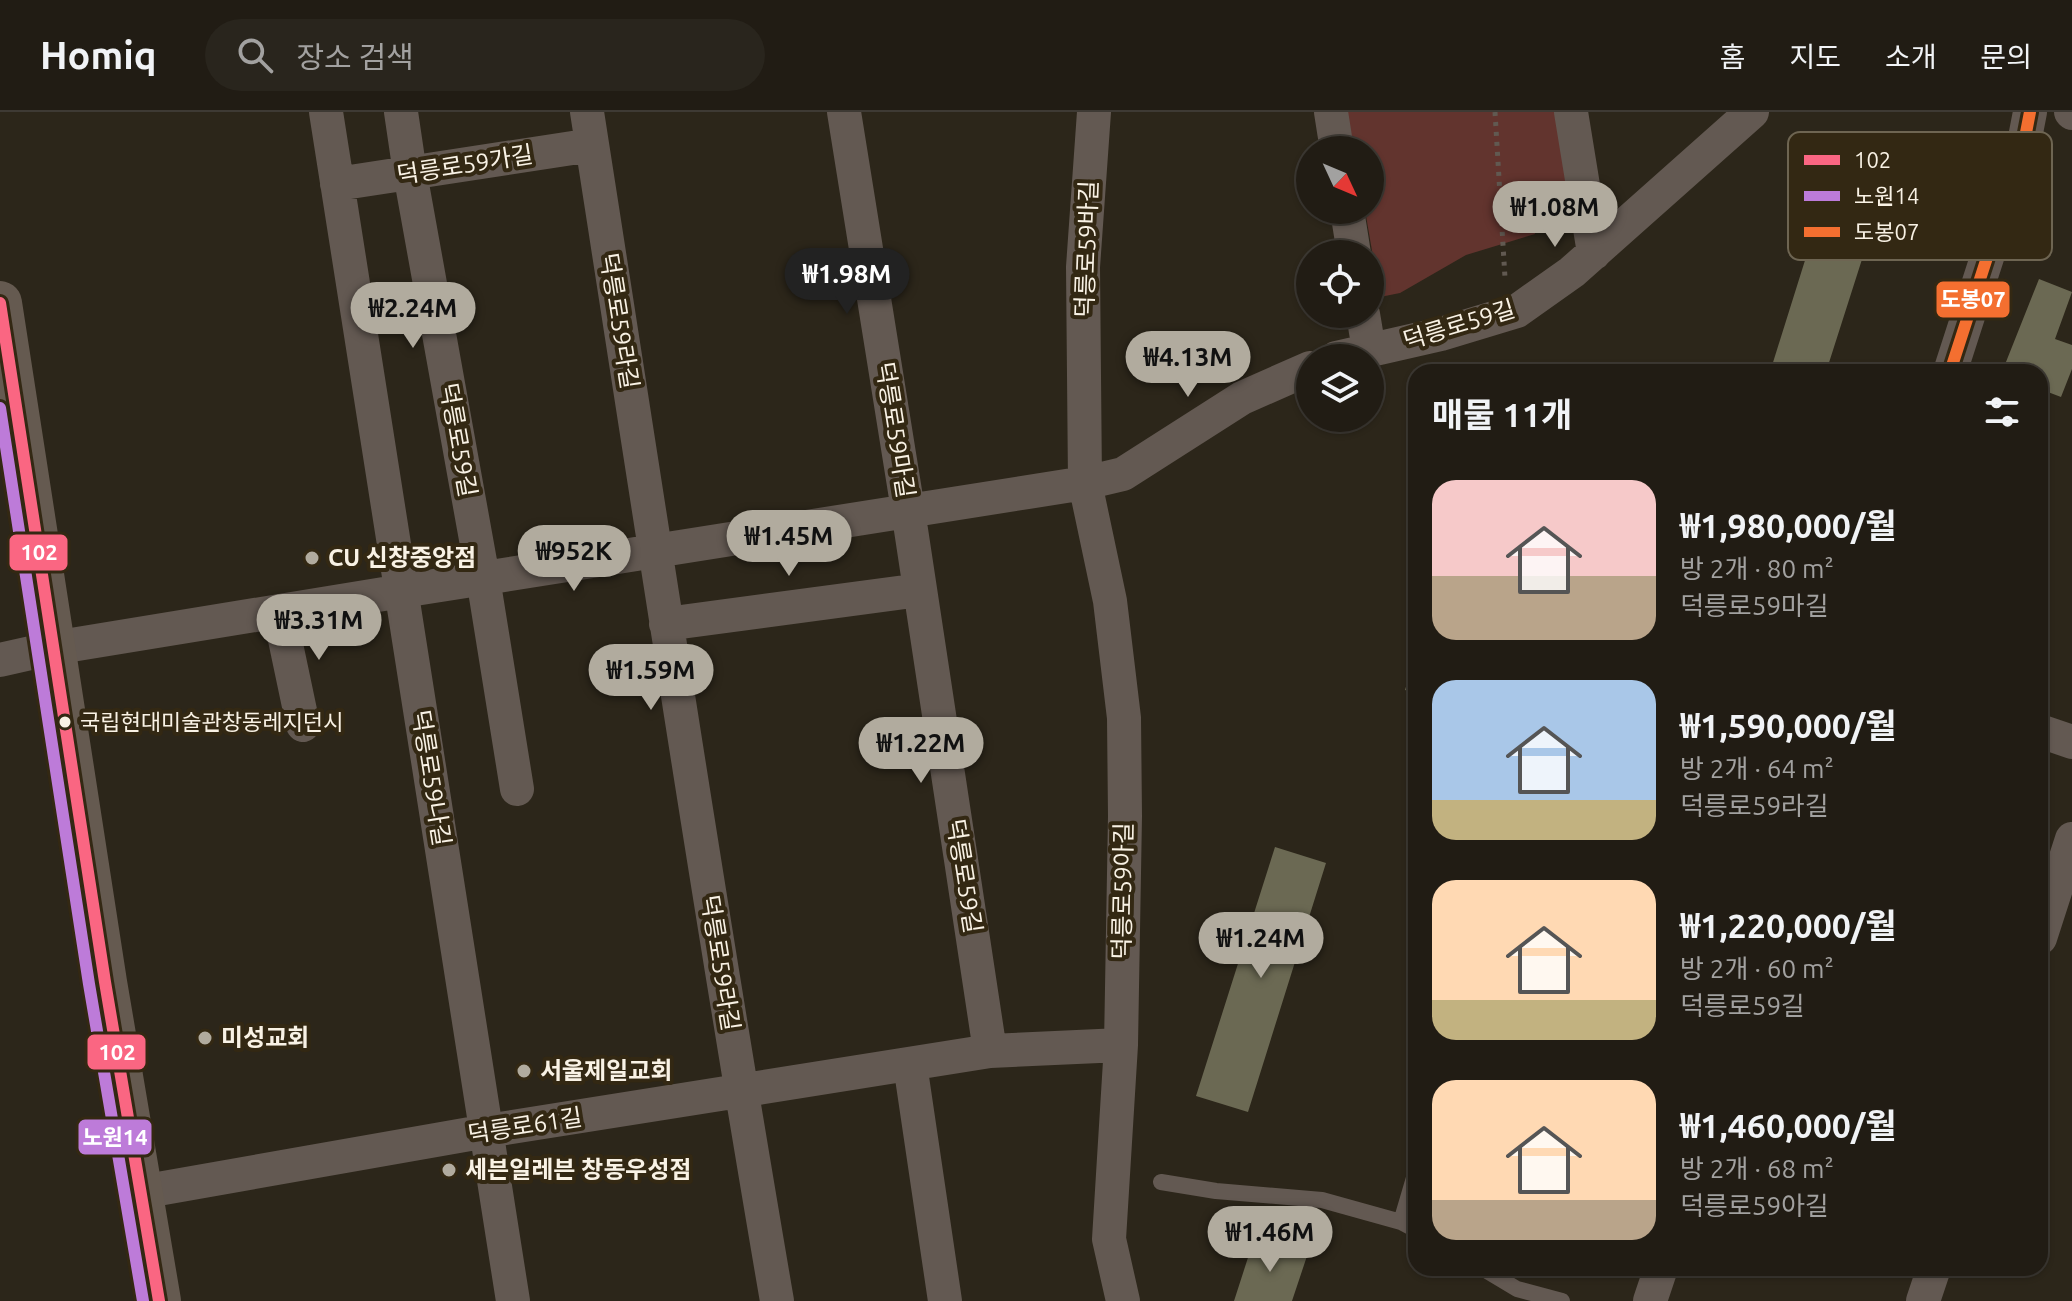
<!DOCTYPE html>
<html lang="ko">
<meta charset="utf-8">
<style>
:root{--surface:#211c14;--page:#29251d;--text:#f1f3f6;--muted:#a2a1a0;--line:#3e3a34;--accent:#b1ab9e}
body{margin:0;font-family:Ubuntu,"Noto Sans KR",sans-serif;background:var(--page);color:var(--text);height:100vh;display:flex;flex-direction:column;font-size:30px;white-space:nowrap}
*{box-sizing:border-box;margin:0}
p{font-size:26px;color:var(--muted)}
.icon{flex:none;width:44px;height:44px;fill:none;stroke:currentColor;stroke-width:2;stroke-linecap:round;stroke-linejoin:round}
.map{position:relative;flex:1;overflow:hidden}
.sheet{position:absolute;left:1408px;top:252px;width:640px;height:912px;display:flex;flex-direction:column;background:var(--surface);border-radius:24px;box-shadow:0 2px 6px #0004,0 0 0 2px var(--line)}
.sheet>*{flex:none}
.needle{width:52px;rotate:134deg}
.fabs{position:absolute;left:1296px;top:24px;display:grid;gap:16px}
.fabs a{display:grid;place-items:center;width:88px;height:88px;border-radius:50%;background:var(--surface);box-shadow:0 2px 6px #0004,0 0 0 2px var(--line);font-size:40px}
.price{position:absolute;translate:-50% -68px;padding:0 18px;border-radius:28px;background:var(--accent);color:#111;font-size:26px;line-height:52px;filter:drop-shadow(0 2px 4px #0008)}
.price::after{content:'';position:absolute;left:50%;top:48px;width:24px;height:18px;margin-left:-12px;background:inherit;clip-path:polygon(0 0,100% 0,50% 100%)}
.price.active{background:#222;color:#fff}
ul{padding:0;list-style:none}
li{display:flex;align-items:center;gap:24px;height:200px;padding:0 24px}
li span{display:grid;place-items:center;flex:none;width:224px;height:160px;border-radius:24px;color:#555}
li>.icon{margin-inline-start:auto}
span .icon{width:96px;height:96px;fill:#fffc;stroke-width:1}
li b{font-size:34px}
h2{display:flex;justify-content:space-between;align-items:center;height:96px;padding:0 24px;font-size:34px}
header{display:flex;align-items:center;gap:48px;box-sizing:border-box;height:112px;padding:0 40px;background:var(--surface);border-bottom:2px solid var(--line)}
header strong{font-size:38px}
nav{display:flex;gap:44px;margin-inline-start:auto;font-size:28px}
.search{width:560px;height:72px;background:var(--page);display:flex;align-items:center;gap:20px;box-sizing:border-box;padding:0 28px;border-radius:44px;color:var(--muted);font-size:30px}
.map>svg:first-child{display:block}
.green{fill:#62342e}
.building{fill:#6b6953}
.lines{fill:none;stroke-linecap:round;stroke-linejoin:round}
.path{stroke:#615951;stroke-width:5;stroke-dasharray:4 6;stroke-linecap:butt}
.service{stroke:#635952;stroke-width:16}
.minor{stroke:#635952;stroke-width:34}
.secondary{stroke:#655a50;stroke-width:44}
.bus-1-casing{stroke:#332813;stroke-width:18}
.bus-2-casing{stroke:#332813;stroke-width:18}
.bus-3-casing{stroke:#332813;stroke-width:18}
.bus-1{stroke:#fa6682;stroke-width:12}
.bus-2{stroke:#bd7bd9;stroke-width:12}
.bus-3{stroke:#f46f30;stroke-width:12}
.poi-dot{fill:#b1ab9e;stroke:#332813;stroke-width:3}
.bus-dot{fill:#f9f2e5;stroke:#332813;stroke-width:3}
.labels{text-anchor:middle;stroke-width:8;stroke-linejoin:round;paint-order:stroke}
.bus-label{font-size:22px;fill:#f9f2e5;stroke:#332813;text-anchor:start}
.street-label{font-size:24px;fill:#f9f2e5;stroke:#332813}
.poi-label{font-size:24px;font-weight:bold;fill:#f9f2e5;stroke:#332813;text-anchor:start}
.key{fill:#332813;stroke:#6e6552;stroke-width:2}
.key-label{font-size:22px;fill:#f9f2e5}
.line-badge{stroke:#332813;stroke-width:3}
.badge-label{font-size:22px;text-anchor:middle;font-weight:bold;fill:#fff}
</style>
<header>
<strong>Homiq</strong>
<div class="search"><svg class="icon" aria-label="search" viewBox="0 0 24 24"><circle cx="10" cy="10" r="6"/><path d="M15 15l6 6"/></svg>장소 검색</div>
<nav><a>홈</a><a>지도</a><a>소개</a><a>문의</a></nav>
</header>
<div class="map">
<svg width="2072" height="1189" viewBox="0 0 2072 1189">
<rect width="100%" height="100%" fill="#2c261a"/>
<path class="green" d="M1347,0H1560L1575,86L1532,97L1535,122L1466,143L1400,181L1380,185L1365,98H1370V38H1354Z"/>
<path class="building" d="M1828,75L1880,91L1826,260H1770Z
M2039,167L2072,180L2055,227L2072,233V257L2061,285L2040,277V260H2002Z
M1415,545H1416V581L1405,578Z
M1275,735L1326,751L1248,1000L1196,984Z
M1254,1127L1307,1144L1292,1189H1234Z"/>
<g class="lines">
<path class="path" d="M1495,0L1505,166"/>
<path class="service" d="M1161,1070L1216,1079L1322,1088L1401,1110L1416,1118
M1401,1110L1416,1059
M1482,1156L1517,1177L1562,1189"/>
<path class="minor" d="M326,0L513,1189
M401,0L410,61L483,466L517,677
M587,0C649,397 709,793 777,1189
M844,0L908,398L990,939
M1094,0L1083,155L1085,371L1110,489L1124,606L1125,704L1121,933L1109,1127L1123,1189
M1331,0L1337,38
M1571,0L1594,141
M2071,0L2072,1
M337,72L592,33
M1347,98L1354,142
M1363,202L1369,238
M1336,246L1441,222L1517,199L1572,160L1752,0
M1950,260L2024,31L2030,0
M279,499L303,613
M666,512L920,478
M0,548L53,536L402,479L1085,371L1123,362L1242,286L1310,256
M2040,619L2072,630
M2040,826L2072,727
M910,952L945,1189
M141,1080L487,1019L990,939L1121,933
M1650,1189L1661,1156
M1923,1189L1934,1156"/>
<path class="secondary" d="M0,191L105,870L159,1189"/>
<defs>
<path id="bus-1" d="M0,191L105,870L159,1189"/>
<path id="bus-2" d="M0,296L89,872L143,1189"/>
<path id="bus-3" d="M1950,260L2024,31L2030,0"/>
</defs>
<use href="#bus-1" class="bus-1-casing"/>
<use href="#bus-2" class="bus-2-casing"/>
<use href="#bus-3" class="bus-3-casing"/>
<use href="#bus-1" class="bus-1"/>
<use href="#bus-2" class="bus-2"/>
<use href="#bus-3" class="bus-3"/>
</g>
<g class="poi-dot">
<circle cx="312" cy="446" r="8"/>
<circle cx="205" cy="926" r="8"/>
<circle cx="524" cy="959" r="8"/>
<circle cx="449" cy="1058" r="8"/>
</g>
<circle class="bus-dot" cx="65" cy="610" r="7"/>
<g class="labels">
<g class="bus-label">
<text x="80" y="618">국립현대미술관창동레지던시</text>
</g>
<g class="street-label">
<text transform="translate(465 53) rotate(-9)" y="8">덕릉로59가길</text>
<text transform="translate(1087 137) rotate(-88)" y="8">덕릉로59바길</text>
<text transform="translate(619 209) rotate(81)" y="8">덕릉로59라길</text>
<text transform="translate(1459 213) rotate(-17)" y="8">덕릉로59길</text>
<text transform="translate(895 318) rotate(81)" y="8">덕릉로59마길</text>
<text transform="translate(458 328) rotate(80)" y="8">덕릉로59길</text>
<text transform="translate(431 666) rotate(81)" y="8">덕릉로59나길</text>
<text transform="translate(964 764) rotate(81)" y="8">덕릉로59길</text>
<text transform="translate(1123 779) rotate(-89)" y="8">덕릉로59아길</text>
<text transform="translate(720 851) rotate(81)" y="8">덕릉로59라길</text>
<text transform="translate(525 1014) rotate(-9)" y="8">덕릉로61길</text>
</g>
<g class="poi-label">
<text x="328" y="454">CU 신창중앙점</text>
<text x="221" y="934">미성교회</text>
<text x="540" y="967">서울제일교회</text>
<text x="465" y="1066">세븐일레븐 창동우성점</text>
</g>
</g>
<rect x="1788" y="20" width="264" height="128" rx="12" class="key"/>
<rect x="1804" y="43" width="36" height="10" fill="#fa6682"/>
<rect x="1804" y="79" width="36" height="10" fill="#bd7bd9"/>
<rect x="1804" y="115" width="36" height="10" fill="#f46f30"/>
<g class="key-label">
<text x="1854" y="56">102</text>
<text x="1854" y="92">노원14</text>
<text x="1854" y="128">도봉07</text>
</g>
<g class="line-badge">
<rect x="1935" y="168" width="76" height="39" rx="8" fill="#f46f30"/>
<rect x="8" y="421" width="61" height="39" rx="8" fill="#fa6682"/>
<rect x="86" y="921" width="61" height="38" rx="8" fill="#fa6682"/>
<rect x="77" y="1006" width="76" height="38" rx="8" fill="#bd7bd9"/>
</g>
<g class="badge-label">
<text x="1973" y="195">도봉07</text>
<text x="39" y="448">102</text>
<text x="117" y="948">102</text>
<text x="115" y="1033">노원14</text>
</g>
</svg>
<div class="fabs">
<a><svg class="needle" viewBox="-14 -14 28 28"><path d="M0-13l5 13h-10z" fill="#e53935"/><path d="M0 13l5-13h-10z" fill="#a2a1a0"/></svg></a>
<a><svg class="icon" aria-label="locate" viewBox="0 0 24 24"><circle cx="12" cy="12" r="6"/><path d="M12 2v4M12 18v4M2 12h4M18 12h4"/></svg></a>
<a><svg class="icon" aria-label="layers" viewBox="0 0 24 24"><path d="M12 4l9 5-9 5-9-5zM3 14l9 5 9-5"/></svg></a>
</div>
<b class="price" style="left:1555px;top:137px">₩1.08M</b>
<b class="price active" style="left:847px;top:204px">₩1.98M</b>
<b class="price" style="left:413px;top:238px">₩2.24M</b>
<b class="price" style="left:1188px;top:287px">₩4.13M</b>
<b class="price" style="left:789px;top:466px">₩1.45M</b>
<b class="price" style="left:574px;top:481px">₩952K</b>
<b class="price" style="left:319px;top:550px">₩3.31M</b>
<b class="price" style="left:651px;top:600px">₩1.59M</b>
<b class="price" style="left:921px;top:673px">₩1.22M</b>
<b class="price" style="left:1261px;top:868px">₩1.24M</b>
<b class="price" style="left:1270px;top:1162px">₩1.46M</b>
<section class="sheet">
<h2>매물 11개<svg class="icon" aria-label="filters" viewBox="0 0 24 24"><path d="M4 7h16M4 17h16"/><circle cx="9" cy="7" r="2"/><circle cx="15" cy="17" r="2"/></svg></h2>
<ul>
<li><span style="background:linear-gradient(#f6c9c9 60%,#b9a48a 0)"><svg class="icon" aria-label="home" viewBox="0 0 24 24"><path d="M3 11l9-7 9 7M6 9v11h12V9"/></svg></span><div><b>₩1,980,000/월</b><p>방 2개 · 80 m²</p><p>덕릉로59마길</p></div></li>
<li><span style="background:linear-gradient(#a9c7e8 75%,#c2b280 0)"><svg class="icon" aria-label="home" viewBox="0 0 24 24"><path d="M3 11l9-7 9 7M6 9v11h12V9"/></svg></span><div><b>₩1,590,000/월</b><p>방 2개 · 64 m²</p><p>덕릉로59라길</p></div></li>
<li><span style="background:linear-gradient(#ffd9b3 75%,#c2b280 0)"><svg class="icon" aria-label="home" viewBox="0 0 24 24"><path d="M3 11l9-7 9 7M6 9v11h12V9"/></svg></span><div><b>₩1,220,000/월</b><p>방 2개 · 60 m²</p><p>덕릉로59길</p></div></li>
<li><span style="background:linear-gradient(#ffd9b3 75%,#b9a48a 0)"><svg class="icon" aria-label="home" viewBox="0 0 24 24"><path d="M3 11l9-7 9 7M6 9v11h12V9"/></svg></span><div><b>₩1,460,000/월</b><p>방 2개 · 68 m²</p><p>덕릉로59아길</p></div></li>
</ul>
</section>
</div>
